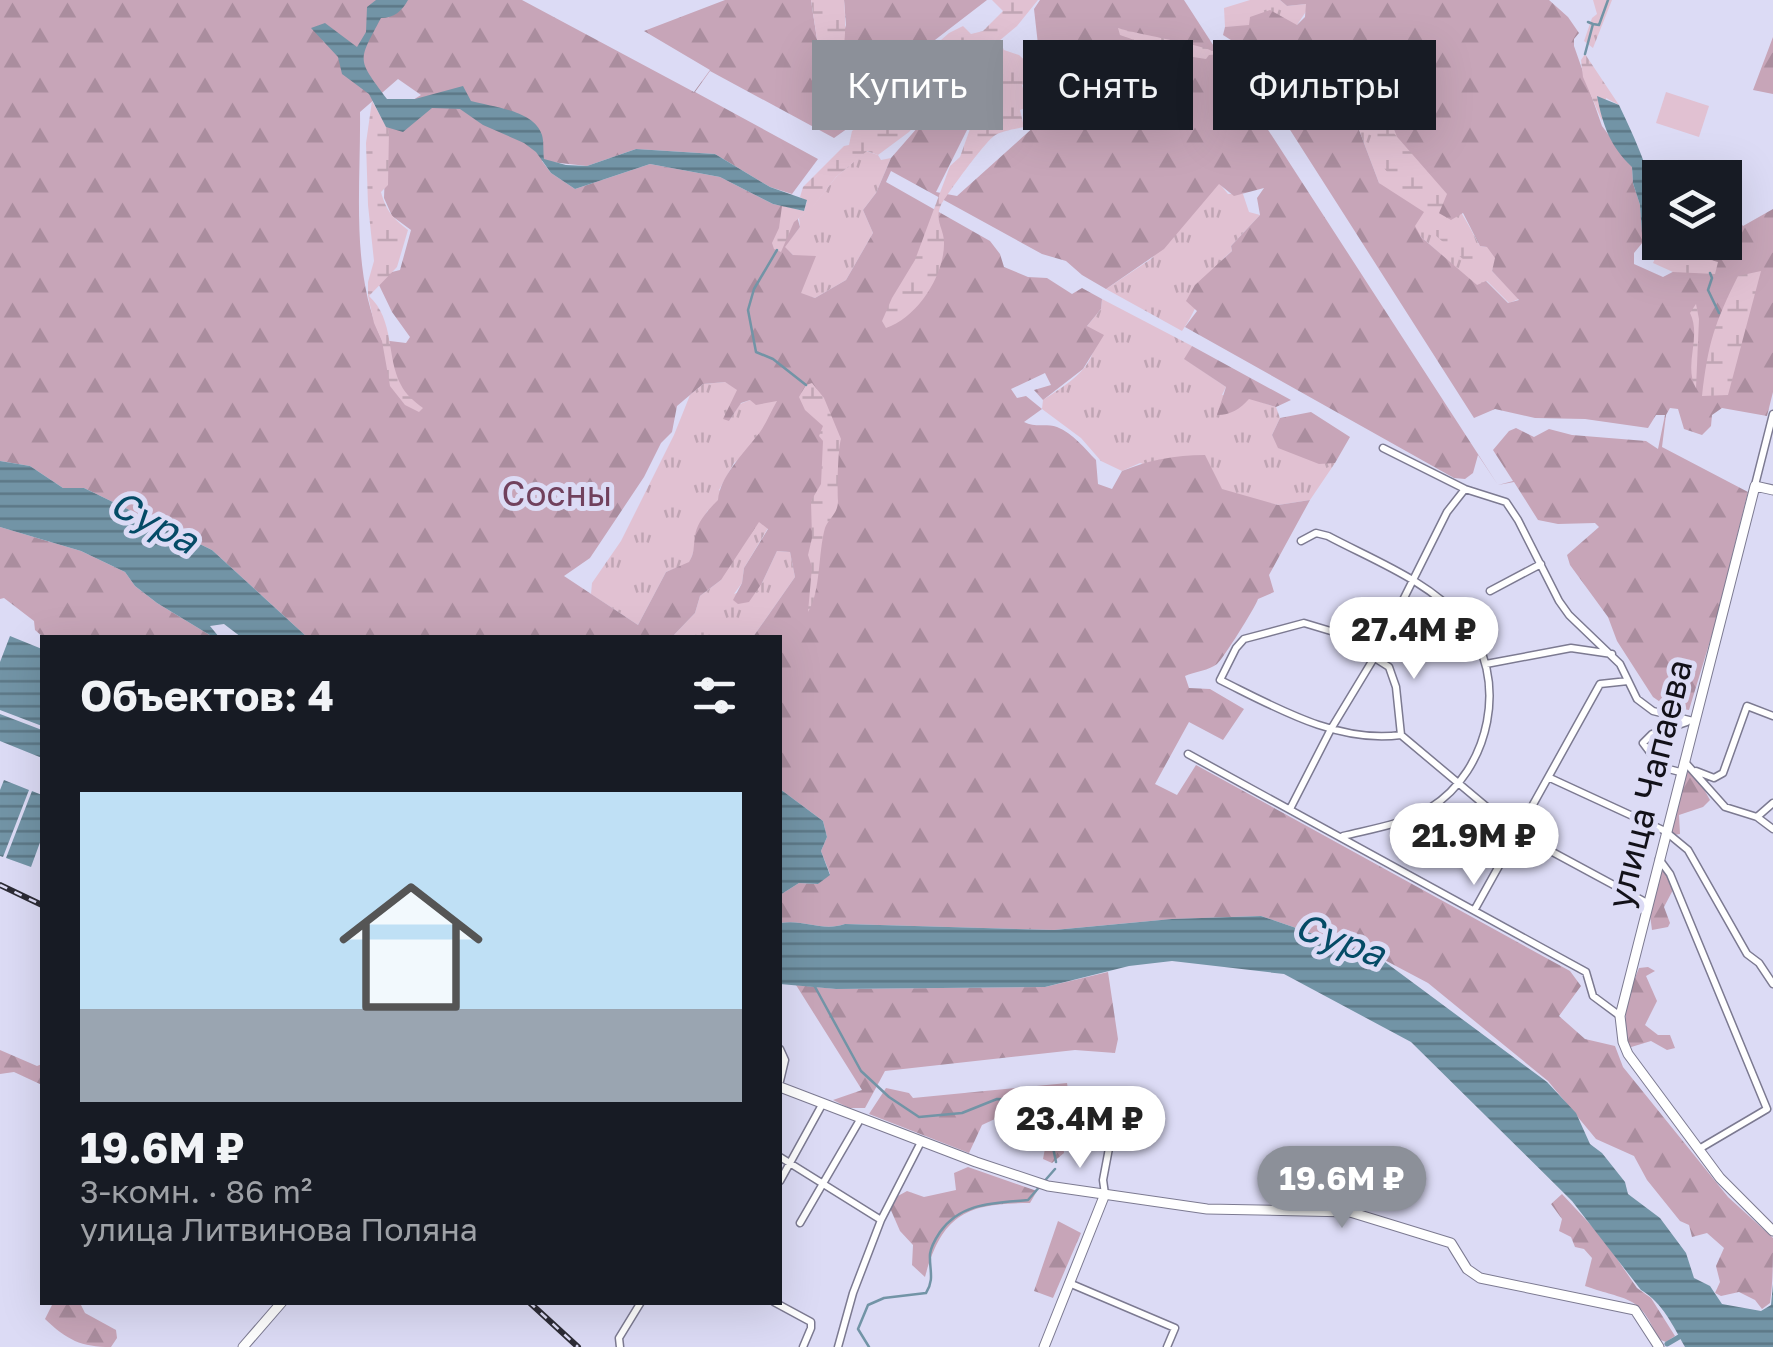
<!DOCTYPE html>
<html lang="ru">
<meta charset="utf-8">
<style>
:root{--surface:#171b24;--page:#20242c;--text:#f1f3f6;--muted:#9ea1a6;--accent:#8c9099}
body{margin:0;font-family:"Golos Text",sans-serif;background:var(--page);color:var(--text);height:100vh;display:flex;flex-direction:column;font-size:38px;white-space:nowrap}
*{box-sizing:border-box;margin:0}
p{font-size:32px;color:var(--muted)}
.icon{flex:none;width:55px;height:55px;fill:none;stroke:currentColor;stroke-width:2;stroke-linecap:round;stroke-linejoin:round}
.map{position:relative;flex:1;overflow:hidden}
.sheet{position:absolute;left:40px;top:635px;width:742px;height:670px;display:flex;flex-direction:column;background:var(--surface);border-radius:0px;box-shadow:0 10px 40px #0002}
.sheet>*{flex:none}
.hud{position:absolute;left:812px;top:40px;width:810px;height:90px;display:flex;gap:20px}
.controls{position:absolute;left:1642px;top:160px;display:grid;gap:20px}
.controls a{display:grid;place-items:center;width:100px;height:100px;border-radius:0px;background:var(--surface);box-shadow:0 10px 40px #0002;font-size:50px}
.price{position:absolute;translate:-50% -85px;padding:0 22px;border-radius:35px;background:#fff;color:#222;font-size:32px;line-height:65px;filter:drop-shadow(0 2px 5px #0008)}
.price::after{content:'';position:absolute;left:50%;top:60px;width:30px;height:22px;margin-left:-15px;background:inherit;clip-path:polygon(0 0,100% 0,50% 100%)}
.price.current{background:var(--accent);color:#fff}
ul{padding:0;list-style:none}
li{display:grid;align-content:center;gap:20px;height:530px;padding:0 40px}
li span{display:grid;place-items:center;height:310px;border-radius:0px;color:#555}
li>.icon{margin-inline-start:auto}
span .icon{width:180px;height:180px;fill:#fffc;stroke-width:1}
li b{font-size:42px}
h2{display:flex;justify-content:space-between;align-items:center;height:120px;padding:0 40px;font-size:42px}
.chip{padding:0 35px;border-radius:0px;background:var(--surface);box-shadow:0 10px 40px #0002;font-size:35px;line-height:90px}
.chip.current{background:var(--accent);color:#fff}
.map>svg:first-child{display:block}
.grass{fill:url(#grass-tufts)}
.forest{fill:url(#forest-firs);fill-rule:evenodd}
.wetland{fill:url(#wetland-marsh)}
.park{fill:#e1c1d2}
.water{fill:url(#water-rules)}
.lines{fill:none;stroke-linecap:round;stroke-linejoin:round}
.stream{stroke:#7294a6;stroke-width:2.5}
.canal{stroke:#7294a6;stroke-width:5}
.minor-casing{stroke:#7c7a91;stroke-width:9}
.major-casing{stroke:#7c7a91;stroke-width:11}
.minor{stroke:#fff;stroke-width:6}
.major{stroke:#fff;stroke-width:9}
.rail-casing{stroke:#2d2c36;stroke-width:6}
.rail{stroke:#dcdbf5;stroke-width:2.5;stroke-dasharray:8;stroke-linecap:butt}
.labels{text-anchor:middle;stroke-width:10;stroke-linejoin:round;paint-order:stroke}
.park-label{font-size:35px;fill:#71415d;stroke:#dcdbf5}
.street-label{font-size:35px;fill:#121119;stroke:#dcdbf5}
.water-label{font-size:38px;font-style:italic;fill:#044b66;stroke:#dcdbf5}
</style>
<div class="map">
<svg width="1773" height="1347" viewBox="0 0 1773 1347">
<defs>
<pattern id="grass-tufts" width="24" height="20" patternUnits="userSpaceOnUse" patternTransform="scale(2.5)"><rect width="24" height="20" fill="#e1c1d2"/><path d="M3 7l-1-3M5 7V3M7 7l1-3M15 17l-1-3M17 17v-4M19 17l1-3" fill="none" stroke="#c0a5b4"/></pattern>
<pattern id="forest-firs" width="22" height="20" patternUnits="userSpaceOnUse" patternTransform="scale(2.5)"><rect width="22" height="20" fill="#c7a5b8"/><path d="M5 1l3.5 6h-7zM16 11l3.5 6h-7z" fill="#aa8d9e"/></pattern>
<pattern id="wetland-marsh" width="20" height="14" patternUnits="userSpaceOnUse" patternTransform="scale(2.5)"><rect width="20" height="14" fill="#e1c1d2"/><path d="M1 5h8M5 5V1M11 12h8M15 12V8" fill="none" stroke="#c0a5b4"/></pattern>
<pattern id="water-rules" width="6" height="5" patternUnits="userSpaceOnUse" patternTransform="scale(2.5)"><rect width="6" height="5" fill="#7294a6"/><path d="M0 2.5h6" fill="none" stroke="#5c7786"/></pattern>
</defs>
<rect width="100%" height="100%" fill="#dcdbf5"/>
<path class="grass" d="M1250,0H1280L1287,6L1306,4L1307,10L1297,25L1225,27L1224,8Z
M1593,0H1612L1593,48L1584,41L1592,18L1597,14Z
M1285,47C1302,50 1320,55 1336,65C1391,102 1450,187 1480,246L1488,247L1496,258L1492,271L1519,299L1509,303L1487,281L1477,286L1421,237L1379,183L1353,114L1288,68L1272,62L1267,48Z
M866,151L878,155L881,160L891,158L876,193L863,210L873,233L846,280L815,298L800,294L793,255L784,247L800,227L799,218L812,207L836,177Z
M1219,183L1228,194H1243L1249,212L1260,215L1231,246L1232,251C1207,270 1201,305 1182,331L1106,289L1151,259Z
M1102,299L1192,346L1185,359L1226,387L1222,395L1249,398L1276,407L1280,418L1272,435L1279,448L1335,463L1310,500L1278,505L1238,496L1140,463L1122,471L1101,461L1081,438L1042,409L1043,400C1069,383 1098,367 1095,333L1087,326L1101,309Z
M725,382L738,389L729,421L740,404L750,400L808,398L734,463L719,490L768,528L744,568L742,583L734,594L762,583L777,551L790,552L795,577L753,637H672L695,613L700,596L721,580L708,510C696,528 698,545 689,563L666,572L638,625L591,594L592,583L621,541L674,435L690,395L703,384Z"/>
<path class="forest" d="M0,0H522L694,92L710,70L644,31L725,0H811L822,72L829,80L846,25L844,0H987L905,63L868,114L834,138L710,71L695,92L818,159L792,194L770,187L715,154L636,149L587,166L542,161L551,173L575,189L650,164L720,177L773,204L795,209L800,227L785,247L793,255L816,256L801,293L815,298L846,280L873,233L863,210L876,193L891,158L952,88L971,100V122L936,192L957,196L1046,116L1034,9L1040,0H1184L1498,485L1513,481L1493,450L1509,431L1516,428L1534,437L1549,429L1572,435L1646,441L1658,449L1665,415H1656L1648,428L1585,419L1535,418L1495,409L1474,418L1234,42L1223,35L1225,27L1249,25L1250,17L1270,10L1297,25L1305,17L1306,4L1287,6L1280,0H1549L1568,17L1579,33L1574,39V46L1602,126L1632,166L1633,183L1640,205L1643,242L1634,253V264L1663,277L1688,264L1683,251L1672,246L1678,243L1725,242V218L1734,213L1743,226L1773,209V392L1767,416L1722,408L1712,415L1711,426L1702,435L1684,429L1678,409L1670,408L1666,415L1662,447L1748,492L1714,628L1689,710L1666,706L1653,697L1617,641L1608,617L1570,565L1567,555L1599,527L1595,523L1558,524L1538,520L1514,482L1498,485L1478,455L1473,473L1465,479L1454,478L1185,327L1197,311L1186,301L1195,285L1232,251L1231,246L1260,215L1257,198L1264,188L1234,196L1219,184L1164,249L1106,289L1082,275L1066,261L1042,254L891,171L886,182L990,241L1000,254L1004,267L1028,277L1047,278L1072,294L1082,288L1102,299L1101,309L1087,326L1104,335L1083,369L1043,400L1034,390L1051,385L1045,373L1011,389L1017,398L1026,396L1042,409L1024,422C1035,428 1046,423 1057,427C1073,433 1085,449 1096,460L1098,484L1112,489L1122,471C1150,460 1174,455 1205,455L1222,489L1278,505L1310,500L1269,575L1274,592L1258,599C1255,608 1223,659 1217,664C1210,670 1194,672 1185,676L1189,688L1210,689L1244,709L1223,740L1189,722L1155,784L1177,795L1196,765L1570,971L1581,986L1559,1016L1585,1039L1615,1046L1623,1067L1728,1197L1773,1238C1773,1261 1773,1282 1770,1303L1762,1309L1755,1300L1739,1292L1721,1296L1715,1293L1720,1282L1716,1266L1724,1248L1707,1233L1692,1237L1689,1225L1680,1221L1647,1180L1634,1156L1596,1139L1548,1081L1428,983L1377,956L1261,916L1172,919L1054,930L845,924C822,932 805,919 780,923V895L799,883L818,884L830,874L821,851L827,837L823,821L780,789V638L753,637L795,577L790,552L777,551L762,583L749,602L738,604L733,600L742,583L744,568L768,529L759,522L721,580L700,596L695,613L672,637H307L212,550L84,488H63L30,466L0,461ZM1285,47L1305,50L1335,64L1386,108L1397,137L1392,148L1430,208L1451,220L1463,213L1480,246L1487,247L1495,258L1492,271L1519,300L1508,303L1486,281L1477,285L1421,237L1415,226L1424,212L1379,183L1353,114L1288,68L1272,62L1267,48ZM398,79L421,95L387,116L384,198L392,216L411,230L400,270L388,273L379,285L392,312L410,337L406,343L382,340C350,272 361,186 360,112ZM725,382L737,390L723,419L729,421L741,403L750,400L756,405L777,401C770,413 765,427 756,437C742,455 720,477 718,500C708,510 696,523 695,537C693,548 695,552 689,562L666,572L638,625L564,576L590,558L644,477L661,443L672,432L677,406L703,384Z
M1773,37V94L1753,90Z
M1192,346L1291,400L1276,407L1249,399C1240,409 1231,415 1217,415L1226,387L1184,359Z
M1311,412L1350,437L1335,463L1319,464L1278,448L1272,435L1280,418Z
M0,527L81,551L125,572L135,586L157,603L213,637H43L35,630L34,621L4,598L0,599Z
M1689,772L1696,775L1710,800L1703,807L1679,815L1680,834L1674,835L1670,830L1685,773Z
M1663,869L1674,888L1664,907L1670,923L1668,927L1652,930L1650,915L1659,870Z
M1648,967L1655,971L1646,976L1657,1001L1645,1025L1658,1035H1670L1675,1048L1667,1050L1651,1041L1628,1048C1620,1023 1629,992 1639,968Z
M1108,972L1118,1039L1115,1053L1075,1050L885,1071L865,1108H849L833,1100L862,1090L796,985L836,989L1045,987Z
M0,1050L37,1066L42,1064V1085L14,1072L0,1074Z
M1067,1083L1072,1114L1061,1130L1064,1153L1052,1163L1043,1159L1047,1138L1037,1123L1010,1112L982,1125L969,1153L869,1114L886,1088L909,1093L913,1098Z
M968,1167L1037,1191L1030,1203C967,1203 942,1214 925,1277L912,1265L913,1245L900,1231L890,1208L896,1197L907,1191L924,1197L956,1190L954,1173Z
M1562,1194L1602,1237L1637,1288L1651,1298L1675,1336L1666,1342L1658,1339C1640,1294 1627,1301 1585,1286L1592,1258L1584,1249L1575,1247L1571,1237L1559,1231L1562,1219L1551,1204Z
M1058,1221L1081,1233L1053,1298L1034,1291Z
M53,1303H80L85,1313L116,1330L117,1338L111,1347C81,1347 67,1340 45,1319Z"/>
<path class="wetland" d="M811,0H844C846,23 848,65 828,80L822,72Z
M992,0H1038L1017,26L999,41L1004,50L1019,55L1033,68L1029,75L1031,79L1022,85L1028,107L1020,110L1024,127C1015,129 1001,131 994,136C985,142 947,194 941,205C934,220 944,229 944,242C945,275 917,318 886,328L882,321L892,298L915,260L950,166L960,157L977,109L984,106L988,97L976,92V84L964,78L955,82L909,132L878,155L867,151L836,177L812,208L794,222L781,252L774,249L772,243L779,228L782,206L804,211L807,201L800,197L803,187L844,146L849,145L852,131L880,111L892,87L908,69L949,33L963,26L971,34L983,31L1003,11Z
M1118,28C1135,34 1204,45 1212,51L1267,48L1298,62L1319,67L1392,131L1447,194L1437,218L1445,229L1460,234L1483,262V269L1478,272L1435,235L1427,211L1401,189L1380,163L1374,139L1363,118L1301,67L1276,56L1240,52L1209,55L1206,59C1175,55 1149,45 1120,35Z
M1585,54L1619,105L1606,98L1602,121L1583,77L1581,60Z
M372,101L389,131L388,185L381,192C386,211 393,218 408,230L397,267L369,296C395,320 386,357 401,385C405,394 415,402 423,408L419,412L405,405L390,386L382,341L374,323L368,296V282L374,261L368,205L366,143Z
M1661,246L1718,262L1715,274L1673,272L1653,263Z
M1761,271L1728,395L1702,396C1708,344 1714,324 1738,276Z
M1696,304L1699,319L1696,388C1683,365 1702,337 1690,313Z
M812,383L824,398L841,439C838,448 837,489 838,501C838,514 828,519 825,528C818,552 821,592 808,612L812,567L808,555L812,538L811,501L821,484L823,441L819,436L823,426L805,410L799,397L806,385Z"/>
<path class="park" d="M1666,92L1709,106L1699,137L1656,123Z"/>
<path class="water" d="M376,0H408C402,11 394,18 381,18C357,63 357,58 387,99H415L463,86L471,101C492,107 534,110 542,135C544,142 543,152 544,159L566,165L587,166L636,149L715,154L770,187L807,200L804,211L773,204L720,177L650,164L575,189L551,173L536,152L524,143L483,125L460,109L432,108L403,132L386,127L369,94L342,74L338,57L311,28L325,23L357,47L366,32L367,7Z
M1597,96L1619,105C1640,149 1660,193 1660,242L1664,243L1655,254L1643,249L1640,205L1633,183L1632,167C1610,146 1603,126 1597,96Z
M0,461L30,466L63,488H84L212,550L307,637H241L224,624L210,626L219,637H213L157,603L135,586L125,572L81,551L0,527Z
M10,636L42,649V726L0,710V662Z
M0,714L42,730V758L0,741Z
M4,780L29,790L3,857L0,856V790Z
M780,789L823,821L827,837L821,851L830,875L818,884L799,883L780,895Z
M32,791L42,795V837L31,867L6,858Z
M1261,916L1377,956L1547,1082L1576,1113L1590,1144L1602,1153L1625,1182L1628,1194L1660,1218L1686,1253L1694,1278L1710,1286L1722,1304L1761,1311L1771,1305L1773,1284V1347H1685C1673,1326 1663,1303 1641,1290L1572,1201L1411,1042L1284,974L1172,961L1129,966L1045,987L836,989L780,984V923C805,919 822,932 845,924L1054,930L1172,919Z"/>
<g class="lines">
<path class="stream" d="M1593,24L1599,25L1608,0
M1585,54L1593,24L1588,22
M777,250L754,289L748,310L756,352L773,359L806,385
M1710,273L1712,278L1708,290L1719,313
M814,985L861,1071L889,1097L919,1117L962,1113L997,1099L1016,1100L1033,1109L1049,1128L1056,1162
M869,1347L858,1329L868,1305L884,1298L926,1293C935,1279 929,1269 930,1254C931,1247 936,1238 940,1232C961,1202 995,1203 1028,1200L1055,1169"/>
<path class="canal" d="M1667,1344L1679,1337"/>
<defs>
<path id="minor" d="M1383,448L1465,489L1506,502L1518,520L1559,601L1569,615L1620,664L1637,699L1653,711L1693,721
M1755,485L1773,414
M1301,541L1316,533L1328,536C1373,560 1429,581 1463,621C1511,677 1490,771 1430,808C1405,824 1371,829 1343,836
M1490,591L1541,564
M1486,664L1571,648L1612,654
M1401,735C1338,744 1275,707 1220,680L1236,648L1244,639L1304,623L1334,632L1389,667L1396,687L1401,735L1519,834L1647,903
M1188,754L1586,972L1593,996L1620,1016
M1684,761L1725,807L1757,817L1773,829
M1696,771L1714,778L1723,773L1747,706L1773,716
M1680,772L1661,767L1643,743L1652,734L1687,722
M1550,778L1665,831L1688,850L1747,954L1759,963L1773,984
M1290,809L1331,729L1374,658L1447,512L1465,489
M1757,817L1773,803
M1659,859L1670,874L1767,1109L1699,1149
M1475,909L1600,684L1628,681
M780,1049L785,1060L780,1081
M780,1157L881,1220
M780,1181L823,1103
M1105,1194L1103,1180L1117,1106
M800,1223L861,1118
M1069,1283L1175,1328L1167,1347
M774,1302L811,1322V1328L803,1347
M620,1347L619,1338L641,1302
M838,1347L853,1293L881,1220L921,1142"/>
<path id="major" d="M1773,490L1755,486L1620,1016L1623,1042L1628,1054L1720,1178L1773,1231
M780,1087L976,1162L1048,1186L1207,1209L1350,1212L1451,1243L1467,1269L1480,1278L1635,1310L1659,1347
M243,1347L282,1302
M1044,1347L1105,1194"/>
</defs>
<use href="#minor" class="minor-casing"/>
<use href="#major" class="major-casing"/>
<use href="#minor" class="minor"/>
<use href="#major" class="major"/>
<defs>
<path id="rail" d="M0,885L42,905
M529,1302L578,1347"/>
</defs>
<use href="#rail" class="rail-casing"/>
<use href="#rail" class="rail"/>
</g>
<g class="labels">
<g class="park-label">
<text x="557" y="506">Сосны</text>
</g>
<g class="street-label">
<text transform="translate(1650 784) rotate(-76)" y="12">улица Чапаева</text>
</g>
<g class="water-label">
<text transform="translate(154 522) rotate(28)" y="13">Сура</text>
<text transform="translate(1340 940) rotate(20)" y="13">Сура</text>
</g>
</g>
</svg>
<div class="controls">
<a><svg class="icon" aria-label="layers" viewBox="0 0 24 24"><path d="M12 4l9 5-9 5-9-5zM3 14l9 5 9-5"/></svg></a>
</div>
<b class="price" style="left:1414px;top:682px">27.4M ₽</b>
<b class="price" style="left:1474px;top:888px">21.9M ₽</b>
<b class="price" style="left:1080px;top:1171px">23.4M ₽</b>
<b class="price current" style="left:1342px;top:1231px">19.6M ₽</b>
<div class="hud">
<a class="chip current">Купить</a>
<a class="chip">Снять</a>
<a class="chip">Фильтры</a>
</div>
<section class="sheet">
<h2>Объектов: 4<svg class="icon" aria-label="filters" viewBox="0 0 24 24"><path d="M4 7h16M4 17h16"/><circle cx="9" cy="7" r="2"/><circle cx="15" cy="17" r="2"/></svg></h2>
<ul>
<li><span style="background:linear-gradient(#bfe0f5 70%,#9aa5b1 0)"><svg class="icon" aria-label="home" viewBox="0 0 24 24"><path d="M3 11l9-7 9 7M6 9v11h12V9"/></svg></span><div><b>19.6M ₽</b><p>3-комн. · 86 m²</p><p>улица Литвинова Поляна</p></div></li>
</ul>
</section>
</div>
